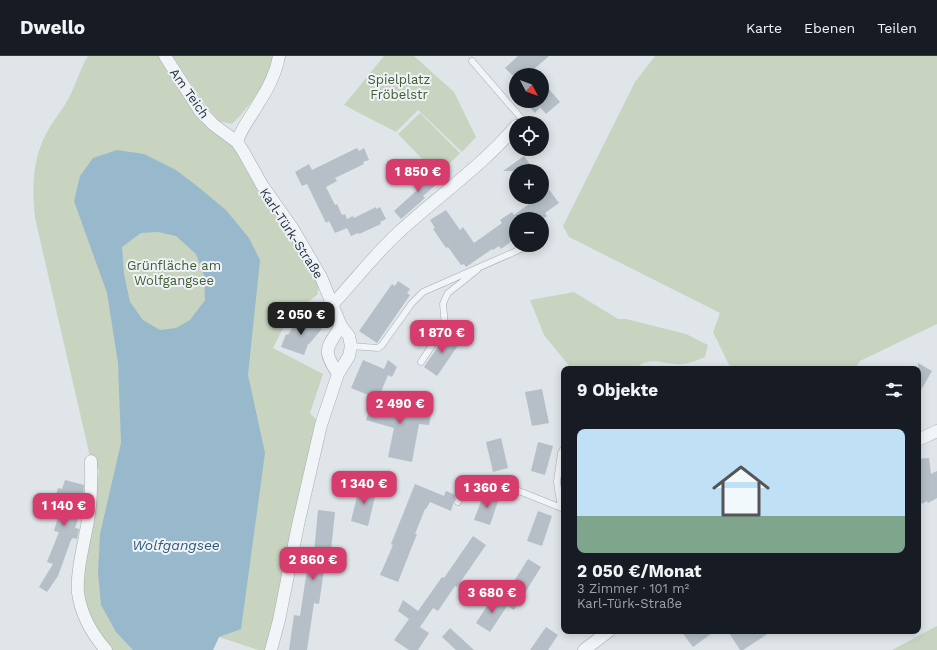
<!DOCTYPE html>
<html lang="de">
<meta charset="utf-8">
<style>
:root{--surface:#171b24;--page:#20242c;--text:#f1f3f6;--muted:#9ea1a6;--line:#363941;--accent:#d63d6c}
body{margin:0;font-family:"Work Sans",sans-serif;background:var(--page);color:var(--text);height:100vh;display:flex;flex-direction:column;font-size:15px;white-space:nowrap}
*{box-sizing:border-box;margin:0}
p{font-size:13px;color:var(--muted)}
.icon{flex:none;width:22px;height:22px;fill:none;stroke:currentColor;stroke-width:2;stroke-linecap:round;stroke-linejoin:round}
.map{position:relative;flex:1;overflow:hidden}
.details{position:absolute;left:561px;top:310px;width:360px;height:268px;display:flex;flex-direction:column;background:var(--surface);border-radius:8px;box-shadow:0 2px 10px #0003}
.details>*{flex:none}
.needle{width:26px;rotate:131deg}
.fabs{position:absolute;left:509px;top:12px;display:grid;gap:8px}
.fabs a{display:grid;place-items:center;width:40px;height:40px;border-radius:50%;background:var(--surface);box-shadow:0 2px 10px #0003;font-size:20px}
.price{position:absolute;translate:-50% -34px;padding:0 9px;border-radius:8px;background:var(--accent);color:#fff;font-size:13px;line-height:26px;filter:drop-shadow(0 1px 2px #0008)}
.price::after{content:'';position:absolute;left:50%;top:24px;width:12px;height:9px;margin-left:-6px;background:inherit;clip-path:polygon(0 0,100% 0,50% 100%)}
.price.active{background:#222;color:#fff}
ul{padding:0;list-style:none}
li{display:grid;align-content:center;gap:8px;height:212px;padding:0 16px}
li span{display:grid;place-items:center;height:124px;border-radius:8px;color:#555}
li>.icon{margin-inline-start:auto}
span .icon{width:72px;height:72px;fill:#fffc;stroke-width:1}
li b{font-size:17px}
h2{display:flex;justify-content:space-between;align-items:center;height:48px;padding:0 16px;font-size:17px}
header{display:flex;align-items:center;gap:24px;box-sizing:border-box;height:56px;padding:0 20px;background:var(--surface);border-bottom:1px solid var(--line)}
header strong{font-size:19px}
nav{display:flex;gap:22px;margin-inline-start:auto;font-size:14px}
.map>svg:first-child{display:block}
.green{fill:#c8d4c0}
.water{fill:#98b9cc;fill-rule:evenodd}
.building{fill:#b6bfc7}
.lines{fill:none;stroke-linecap:round;stroke-linejoin:round}
.lane-casing{stroke:#a4adb4;stroke-width:7}
.street-casing{stroke:#a4adb4;stroke-width:13}
.lane{stroke:#f2f5f7;stroke-width:6}
.street{stroke:#f2f5f7;stroke-width:12}
.labels{text-anchor:middle;stroke-width:4;stroke-linejoin:round;paint-order:stroke}
.park-label{font-size:13px;fill:#425e34;stroke:#eff3f7}
.street-label{font-size:13px;fill:#273542;stroke:#eff3f7}
.water-label{font-size:14px;font-style:italic;fill:#2f5b78;stroke:#eff3f7}
</style>
<header>
<strong>Dwello</strong>
<nav><a>Karte</a><a>Ebenen</a><a>Teilen</a></nav>
</header>
<div class="map">
<svg width="937" height="594" viewBox="0 0 937 594">
<rect width="100%" height="100%" fill="#dfe5e9"/>
<path class="green" d="M88,0H165L200,55L237,86L321,221L317,239L288,262L273,292L323,318L310,357L321,369L271,594H258L219,581L213,594H111L94,572L85,547L81,528L96,442L99,414L91,405L35,162C32,134 32,104 46,78C52,66 62,54 69,42C76,28 80,13 88,0Z
M172,0H275C272,21 247,54 232,68L218,65L204,47Z
M384,0H414L454,36L476,81L462,96L418,54L396,76L344,49Z
M655,0H937V268L860,305L855,313H731L713,276L720,257L569,181L563,170L635,26Z
M420,57L460,97L438,119L398,78Z
M574,236L618,263H626L686,278L708,289L705,301C698,304 691,307 683,308C663,310 654,298 634,313H574L570,311L544,279L530,244Z
M937,570V594H892Z"/>
<path class="water" d="M117,94L144,98L176,114L197,130L226,154L249,182L260,204L248,319L265,397L241,573L219,581L213,594H133L116,576L101,549L98,517L100,478L121,387L118,307L107,237L74,145L80,120L93,102ZM158,176L176,180L196,198L204,220L205,244L190,264L176,272L160,274L143,264L130,246L124,218L122,191L141,177Z"/>
<path class="building" d="M518,0H549L532,15L536,19H512L505,12Z
M542,25L560,46L546,58L540,51L535,57L524,45H542Z
M357,92L359,95L364,92L369,104L363,106L364,108L335,122L337,125L326,131L335,149L337,148L342,159L345,158L347,163L353,160L354,162L376,151V153L380,151L386,163L380,166L381,168L359,178L358,177L351,180L347,172L335,177L329,165L326,167L307,128L302,130L295,116L309,108L312,114Z
M524,100L535,115H503Z
M425,111L439,126L423,140L425,142L401,163L394,155L425,127L417,118Z
M542,124L559,147L545,157L547,160L543,163H516V182L501,193L499,190L493,194L492,193L466,211L464,208L461,209L448,191L446,192L433,173L435,172L430,164L446,154L460,174L463,171L474,187L502,167L500,164L512,156L514,159L533,145L530,141H542Z
M398,225L410,233L407,237L410,239L377,287L359,275L392,228L395,230Z
M305,258L322,273L309,288H308L304,299L281,291L286,278L288,279L296,266L298,267Z
M448,276L461,285L437,320L424,311Z
M363,304L384,313L388,304L397,311L392,321L388,319L378,343L351,332Z
M918,307L932,315L918,339Z
M542,333L549,367L532,370L525,336Z
M403,337L414,341L409,352L432,356L429,369L419,368L412,406L388,401L394,372L366,364L372,345L396,350Z
M501,382L508,412L493,416L486,386Z
M538,386L553,390L545,419L531,415Z
M929,402L931,418L937,415V442L928,447L927,445L922,448L918,440V429L920,428L918,403Z
M65,424L84,429L83,448L75,472L79,473L77,483L73,482L71,484L58,520L47,536L39,531L53,508L47,506L59,476L54,475L60,454L55,453L56,447H54L58,432L62,433Z
M360,428L377,432L368,470L351,465Z
M415,428L444,440L446,435L456,439L451,455L430,446L426,453H425L415,478H417L398,526L380,519L393,489L391,488Z
M484,437L499,442L490,469L474,464Z
M318,454L335,456L331,495L327,494L319,548L314,547L307,594H289L294,559L300,560L308,507H313Z
M538,455L552,460L542,490L527,485Z
M473,480L486,489L457,531L455,530L438,555L433,552L420,571L429,577L418,594H409L394,584L409,563L398,555L403,544L418,555L442,521L444,522Z
M528,503L541,511L514,554L501,546Z
M493,541L507,550L490,576L476,567Z
M546,571L558,579L548,594H530Z
M450,572L474,594H456L442,581Z
M681,575H715L693,591Z
M728,575H772L743,594H740Z"/>
<g class="lines">
<defs>
<path id="lane" d="M472,5L522,63
M351,290L378,292L382,289L412,247L423,236L521,193
M421,306L445,270L443,248L445,243L448,237L477,214
M458,446L468,423L478,426L486,433L519,435L564,453
M561,452L557,426L561,397L564,392"/>
<path id="street" d="M165,0L200,55L214,69L237,86L243,95L262,129L293,173L321,221L341,270L349,280L351,290L349,300L338,318L321,369L298,469L279,564L271,594
M237,86C242,70 250,63 258,48C268,33 276,18 279,0
M333,248C355,224 375,198 399,176C437,141 482,110 516,70
M338,318C322,294 326,293 341,270
M918,384L937,375
M91,405C91,422 92,440 89,457C86,482 76,512 78,537C81,558 92,578 106,594
M584,594L609,575"/>
</defs>
<use href="#lane" class="lane-casing"/>
<use href="#street" class="street-casing"/>
<use href="#lane" class="lane"/>
<use href="#street" class="street"/>
</g>
<g class="labels">
<g class="park-label">
<text x="399" y="28">Spielplatz<tspan x="399" dy="15">Fröbelstr</tspan></text>
<text x="174" y="214">Grünfläche am<tspan x="174" dy="15">Wolfgangsee</tspan></text>
</g>
<g class="street-label">
<text transform="translate(190 37) rotate(55)" y="5">Am Teich</text>
<text transform="translate(292 177) rotate(57)" y="5">Karl-Türk-Straße</text>
</g>
<g class="water-label">
<text x="176" y="494">Wolfgangsee</text>
</g>
</g>
</svg>
<div class="fabs">
<a><svg class="needle" viewBox="-14 -14 28 28"><path d="M0-13l5 13h-10z" fill="#e53935"/><path d="M0 13l5-13h-10z" fill="#9ea1a6"/></svg></a>
<a><svg class="icon" aria-label="locate" viewBox="0 0 24 24"><circle cx="12" cy="12" r="6"/><path d="M12 2v4M12 18v4M2 12h4M18 12h4"/></svg></a>
<a>+</a>
<a>−</a>
</div>
<b class="price" style="left:418px;top:137px">1 850 €</b>
<b class="price active" style="left:301px;top:280px">2 050 €</b>
<b class="price" style="left:442px;top:298px">1 870 €</b>
<b class="price" style="left:400px;top:369px">2 490 €</b>
<b class="price" style="left:364px;top:449px">1 340 €</b>
<b class="price" style="left:487px;top:453px">1 360 €</b>
<b class="price" style="left:64px;top:471px">1 140 €</b>
<b class="price" style="left:313px;top:525px">2 860 €</b>
<b class="price" style="left:492px;top:558px">3 680 €</b>
<section class="details">
<h2>9 Objekte<svg class="icon" aria-label="filters" viewBox="0 0 24 24"><path d="M4 7h16M4 17h16"/><circle cx="9" cy="7" r="2"/><circle cx="15" cy="17" r="2"/></svg></h2>
<ul>
<li><span style="background:linear-gradient(#bfe0f5 70%,#7fa58c 0)"><svg class="icon" aria-label="home" viewBox="0 0 24 24"><path d="M3 11l9-7 9 7M6 9v11h12V9"/></svg></span><div><b>2 050 €/Monat</b><p>3 Zimmer · 101 m²</p><p>Karl-Türk-Straße</p></div></li>
</ul>
</section>
</div>
